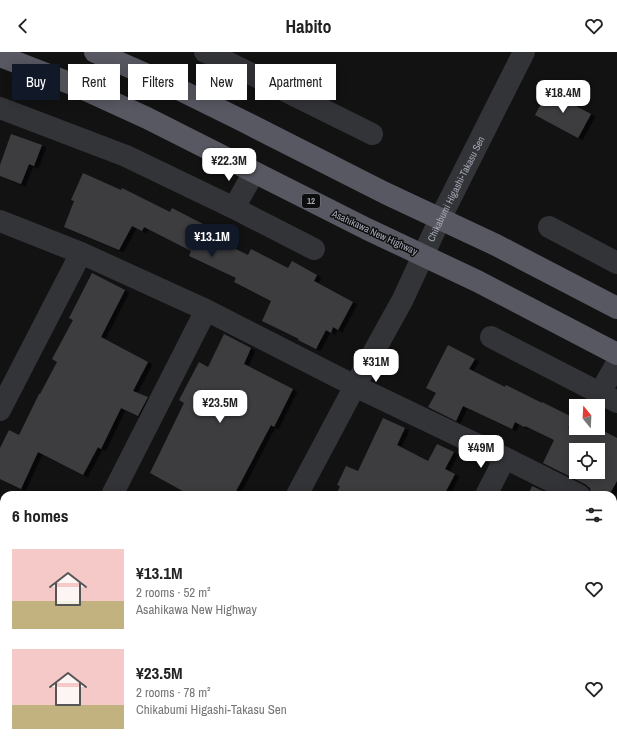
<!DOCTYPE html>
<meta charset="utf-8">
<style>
:root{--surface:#fff;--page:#f6f6f6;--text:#222;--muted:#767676;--accent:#111827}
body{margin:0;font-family:"Archivo Narrow",sans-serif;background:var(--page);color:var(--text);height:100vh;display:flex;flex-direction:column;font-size:15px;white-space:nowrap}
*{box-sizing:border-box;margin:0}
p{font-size:13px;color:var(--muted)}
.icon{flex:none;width:22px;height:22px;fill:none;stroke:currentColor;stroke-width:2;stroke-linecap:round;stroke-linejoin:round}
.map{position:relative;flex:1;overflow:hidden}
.details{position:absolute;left:0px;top:439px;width:617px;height:256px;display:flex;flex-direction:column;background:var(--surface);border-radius:12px 12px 0 0;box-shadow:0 2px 10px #0003}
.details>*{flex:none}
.guide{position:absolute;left:12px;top:12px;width:400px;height:36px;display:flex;gap:8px}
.needle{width:26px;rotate:342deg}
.controls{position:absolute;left:569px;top:347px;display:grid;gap:8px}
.controls a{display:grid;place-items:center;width:36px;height:36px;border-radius:0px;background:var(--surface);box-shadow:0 2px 10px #0003;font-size:20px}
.price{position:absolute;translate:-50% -34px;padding:0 9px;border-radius:8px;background:#fff;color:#222;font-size:13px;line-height:26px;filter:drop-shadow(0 1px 2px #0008)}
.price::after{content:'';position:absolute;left:50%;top:24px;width:12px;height:9px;margin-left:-6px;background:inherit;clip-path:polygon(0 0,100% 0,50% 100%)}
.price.current{background:var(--accent);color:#fff}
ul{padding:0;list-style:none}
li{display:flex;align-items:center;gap:12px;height:100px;padding:0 12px}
li span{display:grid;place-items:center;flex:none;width:112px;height:80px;border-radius:0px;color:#555}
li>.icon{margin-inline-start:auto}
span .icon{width:48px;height:48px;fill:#fffc;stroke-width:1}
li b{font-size:17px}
h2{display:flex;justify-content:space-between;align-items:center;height:48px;padding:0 12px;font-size:17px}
.tag{padding:0 14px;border-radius:0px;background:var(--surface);box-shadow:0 2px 10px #0003;font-size:14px;line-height:36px}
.tag.current{background:var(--accent);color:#fff}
header{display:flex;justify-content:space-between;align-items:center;height:52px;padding:0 12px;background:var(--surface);font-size:18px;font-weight:700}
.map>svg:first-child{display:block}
.building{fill:#3c3d40;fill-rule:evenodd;filter:url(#shadow)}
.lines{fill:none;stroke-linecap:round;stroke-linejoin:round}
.minor{stroke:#333438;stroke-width:22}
.tertiary{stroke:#333438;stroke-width:22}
.trunk{stroke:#575861;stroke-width:22}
.labels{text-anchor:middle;stroke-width:3;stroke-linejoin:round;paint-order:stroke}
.shield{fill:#0d0d0e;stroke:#767a82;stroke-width:1}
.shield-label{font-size:9px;font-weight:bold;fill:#a3a8b4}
.street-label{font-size:10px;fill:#a3a8b4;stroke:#0d0d0e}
</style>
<header><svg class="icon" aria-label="back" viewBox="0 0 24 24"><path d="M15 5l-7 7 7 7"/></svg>Habito<svg class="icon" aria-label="heart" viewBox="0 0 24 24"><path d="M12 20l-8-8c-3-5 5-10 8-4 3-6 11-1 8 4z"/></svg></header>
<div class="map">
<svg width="617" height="695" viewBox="0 0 617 695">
<defs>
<filter id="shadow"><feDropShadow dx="4.5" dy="2.5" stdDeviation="0" flood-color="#0009"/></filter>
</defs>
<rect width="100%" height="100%" fill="#121213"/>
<path class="building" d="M548,39L591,62L578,86L535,63Z
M11,82L42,93L34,114L29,112L21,132L0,124V113Z
M83,121L121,138L122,136L170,160L172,156L203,172L199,179L248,203L251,197L288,216L292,209L317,223L314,229L353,250L338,278L333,275L331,281L326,278L316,297L298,288L299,287L262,269L271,249L234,230L236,226L189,204L191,199L144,175L142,179L132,174L119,198L64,175L74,149L71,148Z
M92,221L125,238L101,285L148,310L133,339L148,345L138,364L121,356L101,397L98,395L83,423L38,400L21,437L0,427V396L9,378L19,383L39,342H40L57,310L52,307L73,268L69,266Z
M224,282L251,296L244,312L293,337L274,375L271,373L234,443H190L150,421L184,351L179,348L199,310L208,315Z
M448,293L475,307L469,317L505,335L506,333L542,351V350L574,366L568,376H598L617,386V429L609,443H591L590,436L585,432L543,411L554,388L525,374L524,375L515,370L512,377L463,354L456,369L428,355L436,341L426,336ZM576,398H598V420H576Z
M383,366L405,376L397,393L428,409L437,392L454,400L445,417L455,422L444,443H336L340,434L337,433L346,414L358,419Z
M532,434L551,443H528Z"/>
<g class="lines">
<path class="minor" d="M205,0L219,6L372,82
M0,56L126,104L234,156L314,197
M234,156L254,120
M0,169L81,201L206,258L355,334L505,406L579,443
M549,175L617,211
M491,285L617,350
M600,341L617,311
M0,358L81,201
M112,443L206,258
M486,443L505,406
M613,460L617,462
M613,528L617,520
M0,665L4,657
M0,681L4,683
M20,691L28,695
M358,695L360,691
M528,695L530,691"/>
<g class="tertiary">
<path id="s1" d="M297,443L355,334L403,247L440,167L524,0"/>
<path d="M169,695L171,691"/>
</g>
<path class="trunk" d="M95,0L166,31L243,69L385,141L496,193L617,256
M0,4L77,34L147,66L367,177L477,229L617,302"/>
</g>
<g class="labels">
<rect class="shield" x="302" y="142" width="18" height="14" rx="3"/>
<g class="shield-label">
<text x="311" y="152">12</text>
</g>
<g class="street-label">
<text dy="4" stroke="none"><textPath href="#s1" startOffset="345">Chikabumi Higashi-Takasu Sen</textPath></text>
<text transform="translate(375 180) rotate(25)" y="4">Asahikawa New Highway</text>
</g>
</g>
</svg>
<div class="controls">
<a><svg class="needle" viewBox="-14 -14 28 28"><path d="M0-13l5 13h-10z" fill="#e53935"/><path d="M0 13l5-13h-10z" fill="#767676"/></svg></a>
<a><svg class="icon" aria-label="locate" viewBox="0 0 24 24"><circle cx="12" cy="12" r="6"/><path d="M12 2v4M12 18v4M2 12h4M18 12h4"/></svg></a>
</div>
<b class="price" style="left:563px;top:62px">¥18.4M</b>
<b class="price" style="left:229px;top:130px">¥22.3M</b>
<b class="price current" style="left:212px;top:206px">¥13.1M</b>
<b class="price" style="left:376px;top:331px">¥31M</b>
<b class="price" style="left:220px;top:372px">¥23.5M</b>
<b class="price" style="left:481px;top:417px">¥49M</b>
<div class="guide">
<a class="tag current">Buy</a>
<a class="tag">Rent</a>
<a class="tag">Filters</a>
<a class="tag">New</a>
<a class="tag">Apartment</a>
</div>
<section class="details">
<h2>6 homes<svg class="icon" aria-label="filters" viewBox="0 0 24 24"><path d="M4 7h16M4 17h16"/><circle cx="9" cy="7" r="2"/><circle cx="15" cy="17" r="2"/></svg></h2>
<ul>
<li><span style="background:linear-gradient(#f6c9c9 65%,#c2b280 0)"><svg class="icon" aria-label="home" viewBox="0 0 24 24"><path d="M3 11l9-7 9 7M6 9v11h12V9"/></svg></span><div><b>¥13.1M</b><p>2 rooms · 52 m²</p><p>Asahikawa New Highway</p></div><svg class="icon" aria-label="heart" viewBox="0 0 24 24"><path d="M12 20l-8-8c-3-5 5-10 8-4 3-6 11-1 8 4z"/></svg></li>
<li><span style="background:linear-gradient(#f6c9c9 70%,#c2b280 0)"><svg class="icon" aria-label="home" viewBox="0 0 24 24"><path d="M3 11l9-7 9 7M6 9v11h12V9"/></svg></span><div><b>¥23.5M</b><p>2 rooms · 78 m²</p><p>Chikabumi Higashi-Takasu Sen</p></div><svg class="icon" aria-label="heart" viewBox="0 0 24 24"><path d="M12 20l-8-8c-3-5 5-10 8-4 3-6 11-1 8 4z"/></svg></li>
</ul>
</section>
</div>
